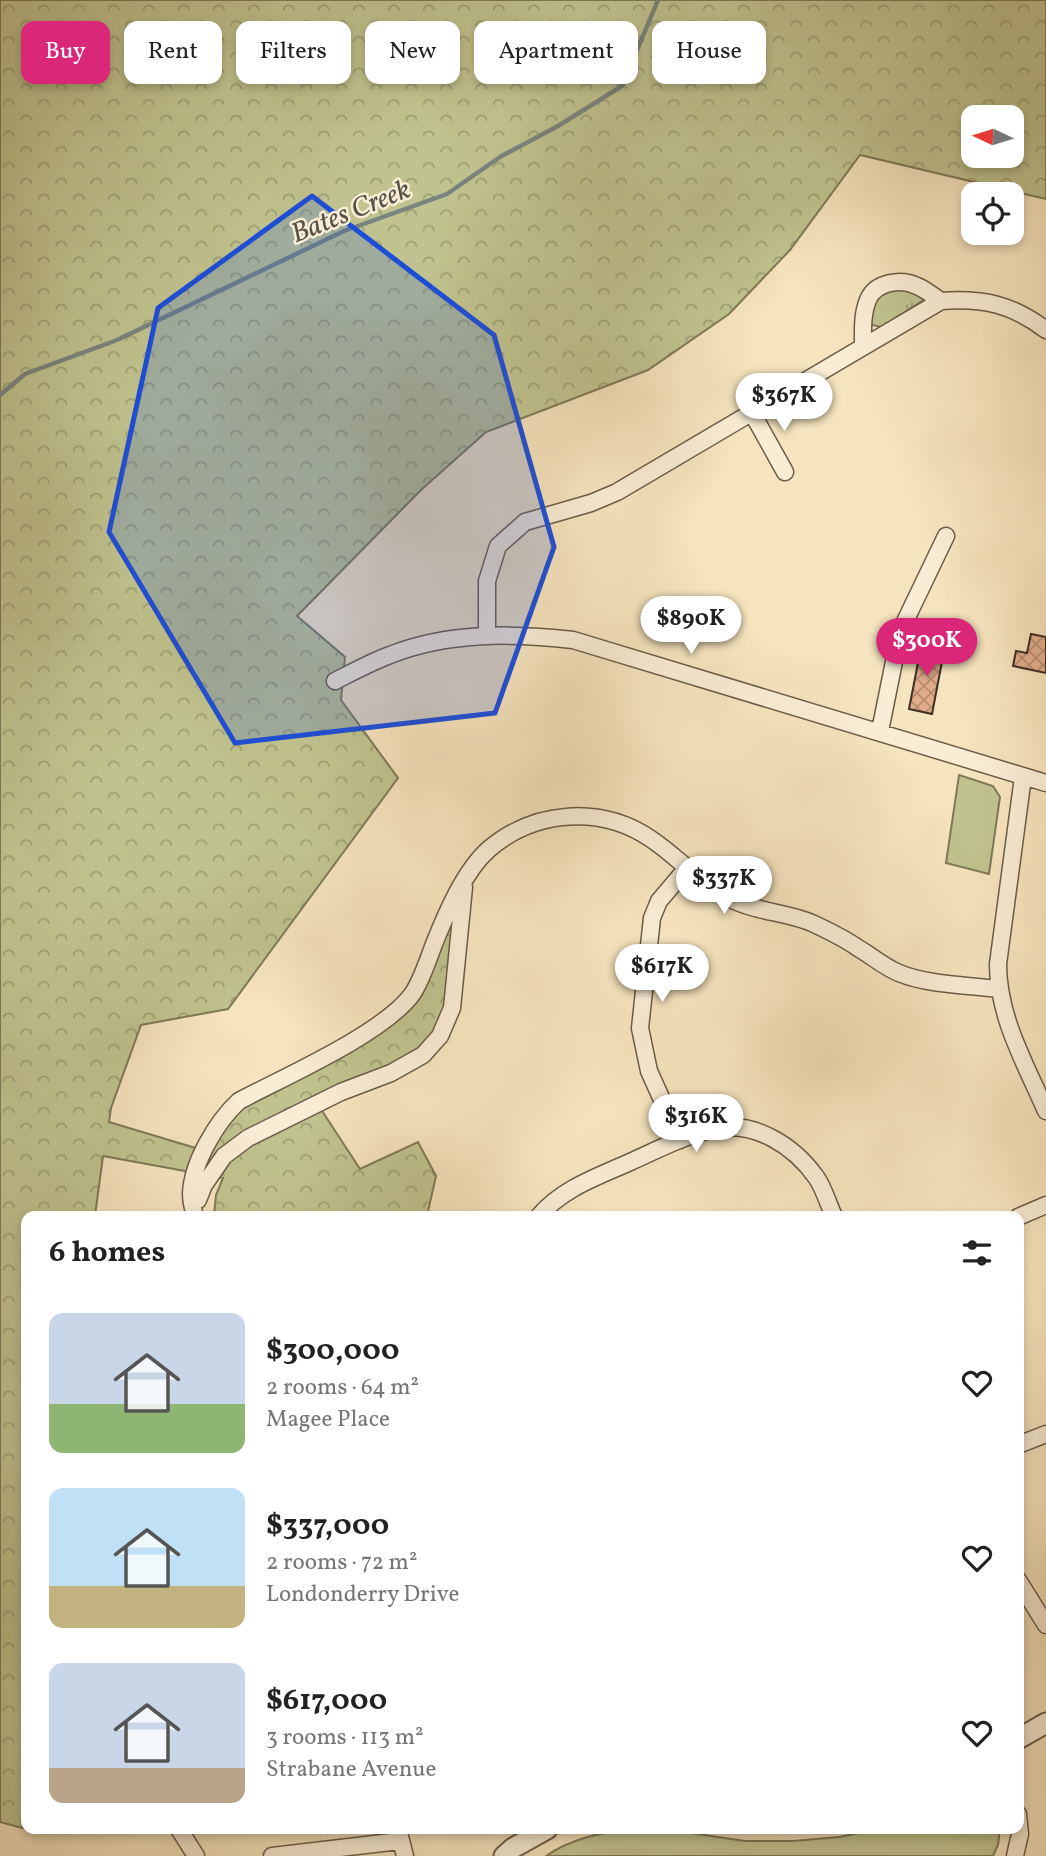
<!DOCTYPE html>
<meta charset="utf-8">
<style>
:root{--surface:#fff;--page:#f6f6f6;--text:#222;--muted:#767676;--accent:#db2777}
body{margin:0;font-family:Vollkorn,serif;background:var(--page);color:var(--text);height:100vh;display:flex;flex-direction:column;font-size:26px;white-space:nowrap}
*{box-sizing:border-box;margin:0}
p{font-size:23px;color:var(--muted)}
.icon{flex:none;width:38px;height:38px;fill:none;stroke:currentColor;stroke-width:2;stroke-linecap:round;stroke-linejoin:round}
.map{position:relative;flex:1;overflow:hidden}
.side{position:absolute;left:21px;top:1211px;width:1003px;height:623px;display:flex;flex-direction:column;background:var(--surface);border-radius:14px;box-shadow:0 4px 10px #0003}
.side>*{flex:none}
.hud{position:absolute;left:21px;top:21px;width:1004px;height:63px;display:flex;gap:14px}
.needle{width:46px;rotate:274deg}
.tools{position:absolute;left:961px;top:105px;display:grid;gap:14px}
.tools a{display:grid;place-items:center;width:63px;height:63px;border-radius:14px;background:var(--surface);box-shadow:0 4px 10px #0003;font-size:35px}
.price{position:absolute;translate:-50% -60px;padding:0 16px;border-radius:24px;background:#fff;color:#222;font-size:23px;line-height:46px;filter:drop-shadow(0 2px 4px #0008)}
.price::after{content:'';position:absolute;left:50%;top:42px;width:21px;height:16px;margin-left:-10px;background:inherit;clip-path:polygon(0 0,100% 0,50% 100%)}
.price.selected{background:var(--accent);color:#fff}
ul{padding:0;list-style:none}
li{display:flex;align-items:center;gap:21px;height:175px;padding:0 28px}
li span{display:grid;place-items:center;flex:none;width:196px;height:140px;border-radius:14px;color:#555}
li>.icon{margin-inline-start:auto}
span .icon{width:84px;height:84px;fill:#fffc;stroke-width:1}
li b{font-size:30px}
h2{display:flex;justify-content:space-between;align-items:center;height:84px;padding:0 28px;font-size:30px}
.chip{padding:0 24px;border-radius:14px;background:var(--surface);box-shadow:0 4px 10px #0003;font-size:24px;line-height:63px}
.chip.selected{background:var(--accent);color:#fff}
.map>svg:first-child{display:block}
.grass{fill:url(#grass-tufts);stroke:#7f7958;stroke-width:2}
.forest{fill:url(#forest-crowns);stroke:#7f7958;stroke-width:2;fill-rule:evenodd}
.park{fill:#c0c38f;stroke:#7f7958;stroke-width:2}
.lines{fill:none;stroke-linecap:round;stroke-linejoin:round}
.stream{stroke:#79847e;stroke-width:4.5}
.building{fill:url(#building-cross-hatch);stroke:#3e2f21;stroke-width:2}
.minor-casing{stroke:#6c5c48;stroke-width:19}
.tertiary-casing{stroke:#6c5c48;stroke-width:23}
.minor{stroke:#f9edd5;stroke-width:16}
.tertiary{stroke:#f9edd5;stroke-width:19}
.marked{fill:#1d4ed8;fill-opacity:0.2;stroke:#1d4ed8;stroke-width:5;stroke-linejoin:round}
.labels{text-anchor:middle;stroke-width:5;stroke-linejoin:round;paint-order:stroke}
.water-label{font-size:28px;font-style:italic;fill:#575248;stroke:#f9edd5}
</style>
<div class="map">
<svg width="1046" height="1856" viewBox="0 0 1046 1856">
<defs>
<pattern id="grass-tufts" width="24" height="20" patternUnits="userSpaceOnUse" patternTransform="scale(1.75)"><rect width="24" height="20" fill="#c0c38f"/><path d="M3 7l-1-3M5 7V3M7 7l1-3M15 17l-1-3M17 17v-4M19 17l1-3" fill="none" stroke="#9d9f74"/></pattern>
<pattern id="forest-crowns" width="20" height="18" patternUnits="userSpaceOnUse" patternTransform="scale(1.75)"><rect width="20" height="18" fill="#c0c38f"/><path d="M2 6a3 3 0 1 1 6 0M12 15a3 3 0 1 1 6 0" fill="none" stroke="#9d9f74"/></pattern>
<pattern id="building-cross-hatch" width="8" height="8" patternUnits="userSpaceOnUse" patternTransform="scale(1.75)"><rect width="8" height="8" fill="#e2ad8c"/><path d="M0 0l8 8M0 8l8-8" fill="none" stroke="#b98d72"/></pattern>
</defs>
<rect width="100%" height="100%" fill="#f6e4be"/>
<filter id="stains"><feTurbulence type="fractalNoise" baseFrequency=".00286" numOctaves="4"/><feColorMatrix values="0 0 0 0 .2 0 0 0 0 .09 0 0 0 0 .02 0 0 0 .5 -.17"/></filter>
<radialGradient id="worn" r=".72"><stop offset=".6" stop-color="#630" stop-opacity="0"/><stop offset="1" stop-color="#630" stop-opacity=".3"/></radialGradient>
<path class="grass" d="M903,287L927,298L881,327L872,325C867,312 875,302 882,291Z"/>
<path class="forest" d="M0,0H1046V199L860,155L790,250L729,314L648,370L486,432L421,490L297,616L345,657L341,700L398,778L228,1009L141,1025L111,1108L109,1122L209,1152L231,1117L244,1106L400,1017L422,994L435,965L450,923H454C451,949 452,979 447,1005C434,1062 358,1075 313,1097L360,1169L418,1142L436,1176L427,1216H214L216,1195L223,1178L103,1156L95,1216H26V1829L0,1822ZM973,117H1012V156H973Z"/>
<path class="park" d="M959,775L993,786L1000,797L989,874L946,863Z
M638,1829L671,1830L745,1841H793L839,1837L879,1829H1000L998,1845L993,1856H546C573,1837 607,1831 638,1829Z"/>
<g class="lines">
<path class="stream" d="M0,395L25,374L117,340L344,231L447,194L500,157L558,126L622,86L658,0"/>
</g>
<path class="building" d="M1031,634L1046,637V673L1013,666L1016,651L1027,653Z
M922,642L945,646L932,714L909,709Z"/>
<g class="lines">
<defs>
<path id="minor" d="M863,345C863,331 862,314 868,300C875,282 901,278 917,286C925,289 933,296 941,301
M751,411L785,472
M487,635V581L498,546L525,522L591,503L617,492L941,301C983,298 1012,304 1046,330
M335,681C353,672 371,662 390,655C448,632 513,633 573,640L1046,783
M880,731L900,632L946,536
M1023,777L998,964C998,1017 1025,1063 1046,1111
M680,1140L649,1071L640,1028L652,918L659,901L687,868
M198,1200L204,1185L224,1156L248,1138L341,1092L391,1073L423,1055L440,1036L452,1008L464,887
M195,1216C193,1209 191,1201 191,1194C192,1163 217,1121 239,1101C284,1077 385,1033 413,993C422,979 428,960 434,944C446,914 464,871 489,849C535,810 601,805 651,839C678,857 701,884 731,899C756,912 786,912 812,923C827,930 844,938 858,948C872,956 884,967 899,973C928,985 966,985 998,989
M539,1216C563,1188 597,1177 630,1162C657,1150 685,1135 715,1129C754,1120 794,1146 816,1177C824,1188 828,1204 834,1216
M1018,1217L1046,1205
M1018,1445L1046,1434
M1018,1580L1046,1625
M179,1829L196,1856
M398,1829L405,1856
M272,1856L400,1841
M1015,1856L1020,1834L1018,1814"/>
<path id="tertiary" d="M1018,1739L1046,1723
M504,1856L513,1848L547,1829"/>
</defs>
<use href="#minor" class="minor-casing"/>
<use href="#tertiary" class="tertiary-casing"/>
<use href="#minor" class="minor"/>
<use href="#tertiary" class="tertiary"/>
</g>
<path class="marked" d="M312,196L494,335L554,547L495,713L235,743L109,532L158,308Z"/>
<g class="labels">
<g class="water-label">
<text transform="translate(350 210) rotate(-22)" y="10">Bates Creek</text>
</g>
</g>
<rect width="100%" height="100%" filter="url(#stains)"/>
<rect width="100%" height="100%" fill="url(#worn)"/>
</svg>
<div class="tools">
<a><svg class="needle" viewBox="-14 -14 28 28"><path d="M0-13l5 13h-10z" fill="#e53935"/><path d="M0 13l5-13h-10z" fill="#767676"/></svg></a>
<a><svg class="icon" aria-label="locate" viewBox="0 0 24 24"><circle cx="12" cy="12" r="6"/><path d="M12 2v4M12 18v4M2 12h4M18 12h4"/></svg></a>
</div>
<b class="price" style="left:784px;top:433px">$367K</b>
<b class="price" style="left:691px;top:656px">$890K</b>
<b class="price selected" style="left:927px;top:678px">$300K</b>
<b class="price" style="left:724px;top:916px">$337K</b>
<b class="price" style="left:662px;top:1004px">$617K</b>
<b class="price" style="left:696px;top:1154px">$316K</b>
<div class="hud">
<a class="chip selected">Buy</a>
<a class="chip">Rent</a>
<a class="chip">Filters</a>
<a class="chip">New</a>
<a class="chip">Apartment</a>
<a class="chip">House</a>
</div>
<section class="side">
<h2>6 homes<svg class="icon" aria-label="filters" viewBox="0 0 24 24"><path d="M4 7h16M4 17h16"/><circle cx="9" cy="7" r="2"/><circle cx="15" cy="17" r="2"/></svg></h2>
<ul>
<li><span style="background:linear-gradient(#c9d6e8 65%,#8fb573 0)"><svg class="icon" aria-label="home" viewBox="0 0 24 24"><path d="M3 11l9-7 9 7M6 9v11h12V9"/></svg></span><div><b>$300,000</b><p>2 rooms · 64 m²</p><p>Magee Place</p></div><svg class="icon" aria-label="heart" viewBox="0 0 24 24"><path d="M12 20l-8-8c-3-5 5-10 8-4 3-6 11-1 8 4z"/></svg></li>
<li><span style="background:linear-gradient(#bfe0f5 70%,#c2b280 0)"><svg class="icon" aria-label="home" viewBox="0 0 24 24"><path d="M3 11l9-7 9 7M6 9v11h12V9"/></svg></span><div><b>$337,000</b><p>2 rooms · 72 m²</p><p>Londonderry Drive</p></div><svg class="icon" aria-label="heart" viewBox="0 0 24 24"><path d="M12 20l-8-8c-3-5 5-10 8-4 3-6 11-1 8 4z"/></svg></li>
<li><span style="background:linear-gradient(#c9d6e8 75%,#b9a48a 0)"><svg class="icon" aria-label="home" viewBox="0 0 24 24"><path d="M3 11l9-7 9 7M6 9v11h12V9"/></svg></span><div><b>$617,000</b><p>3 rooms · 113 m²</p><p>Strabane Avenue</p></div><svg class="icon" aria-label="heart" viewBox="0 0 24 24"><path d="M12 20l-8-8c-3-5 5-10 8-4 3-6 11-1 8 4z"/></svg></li>
</ul>
</section>
</div>
